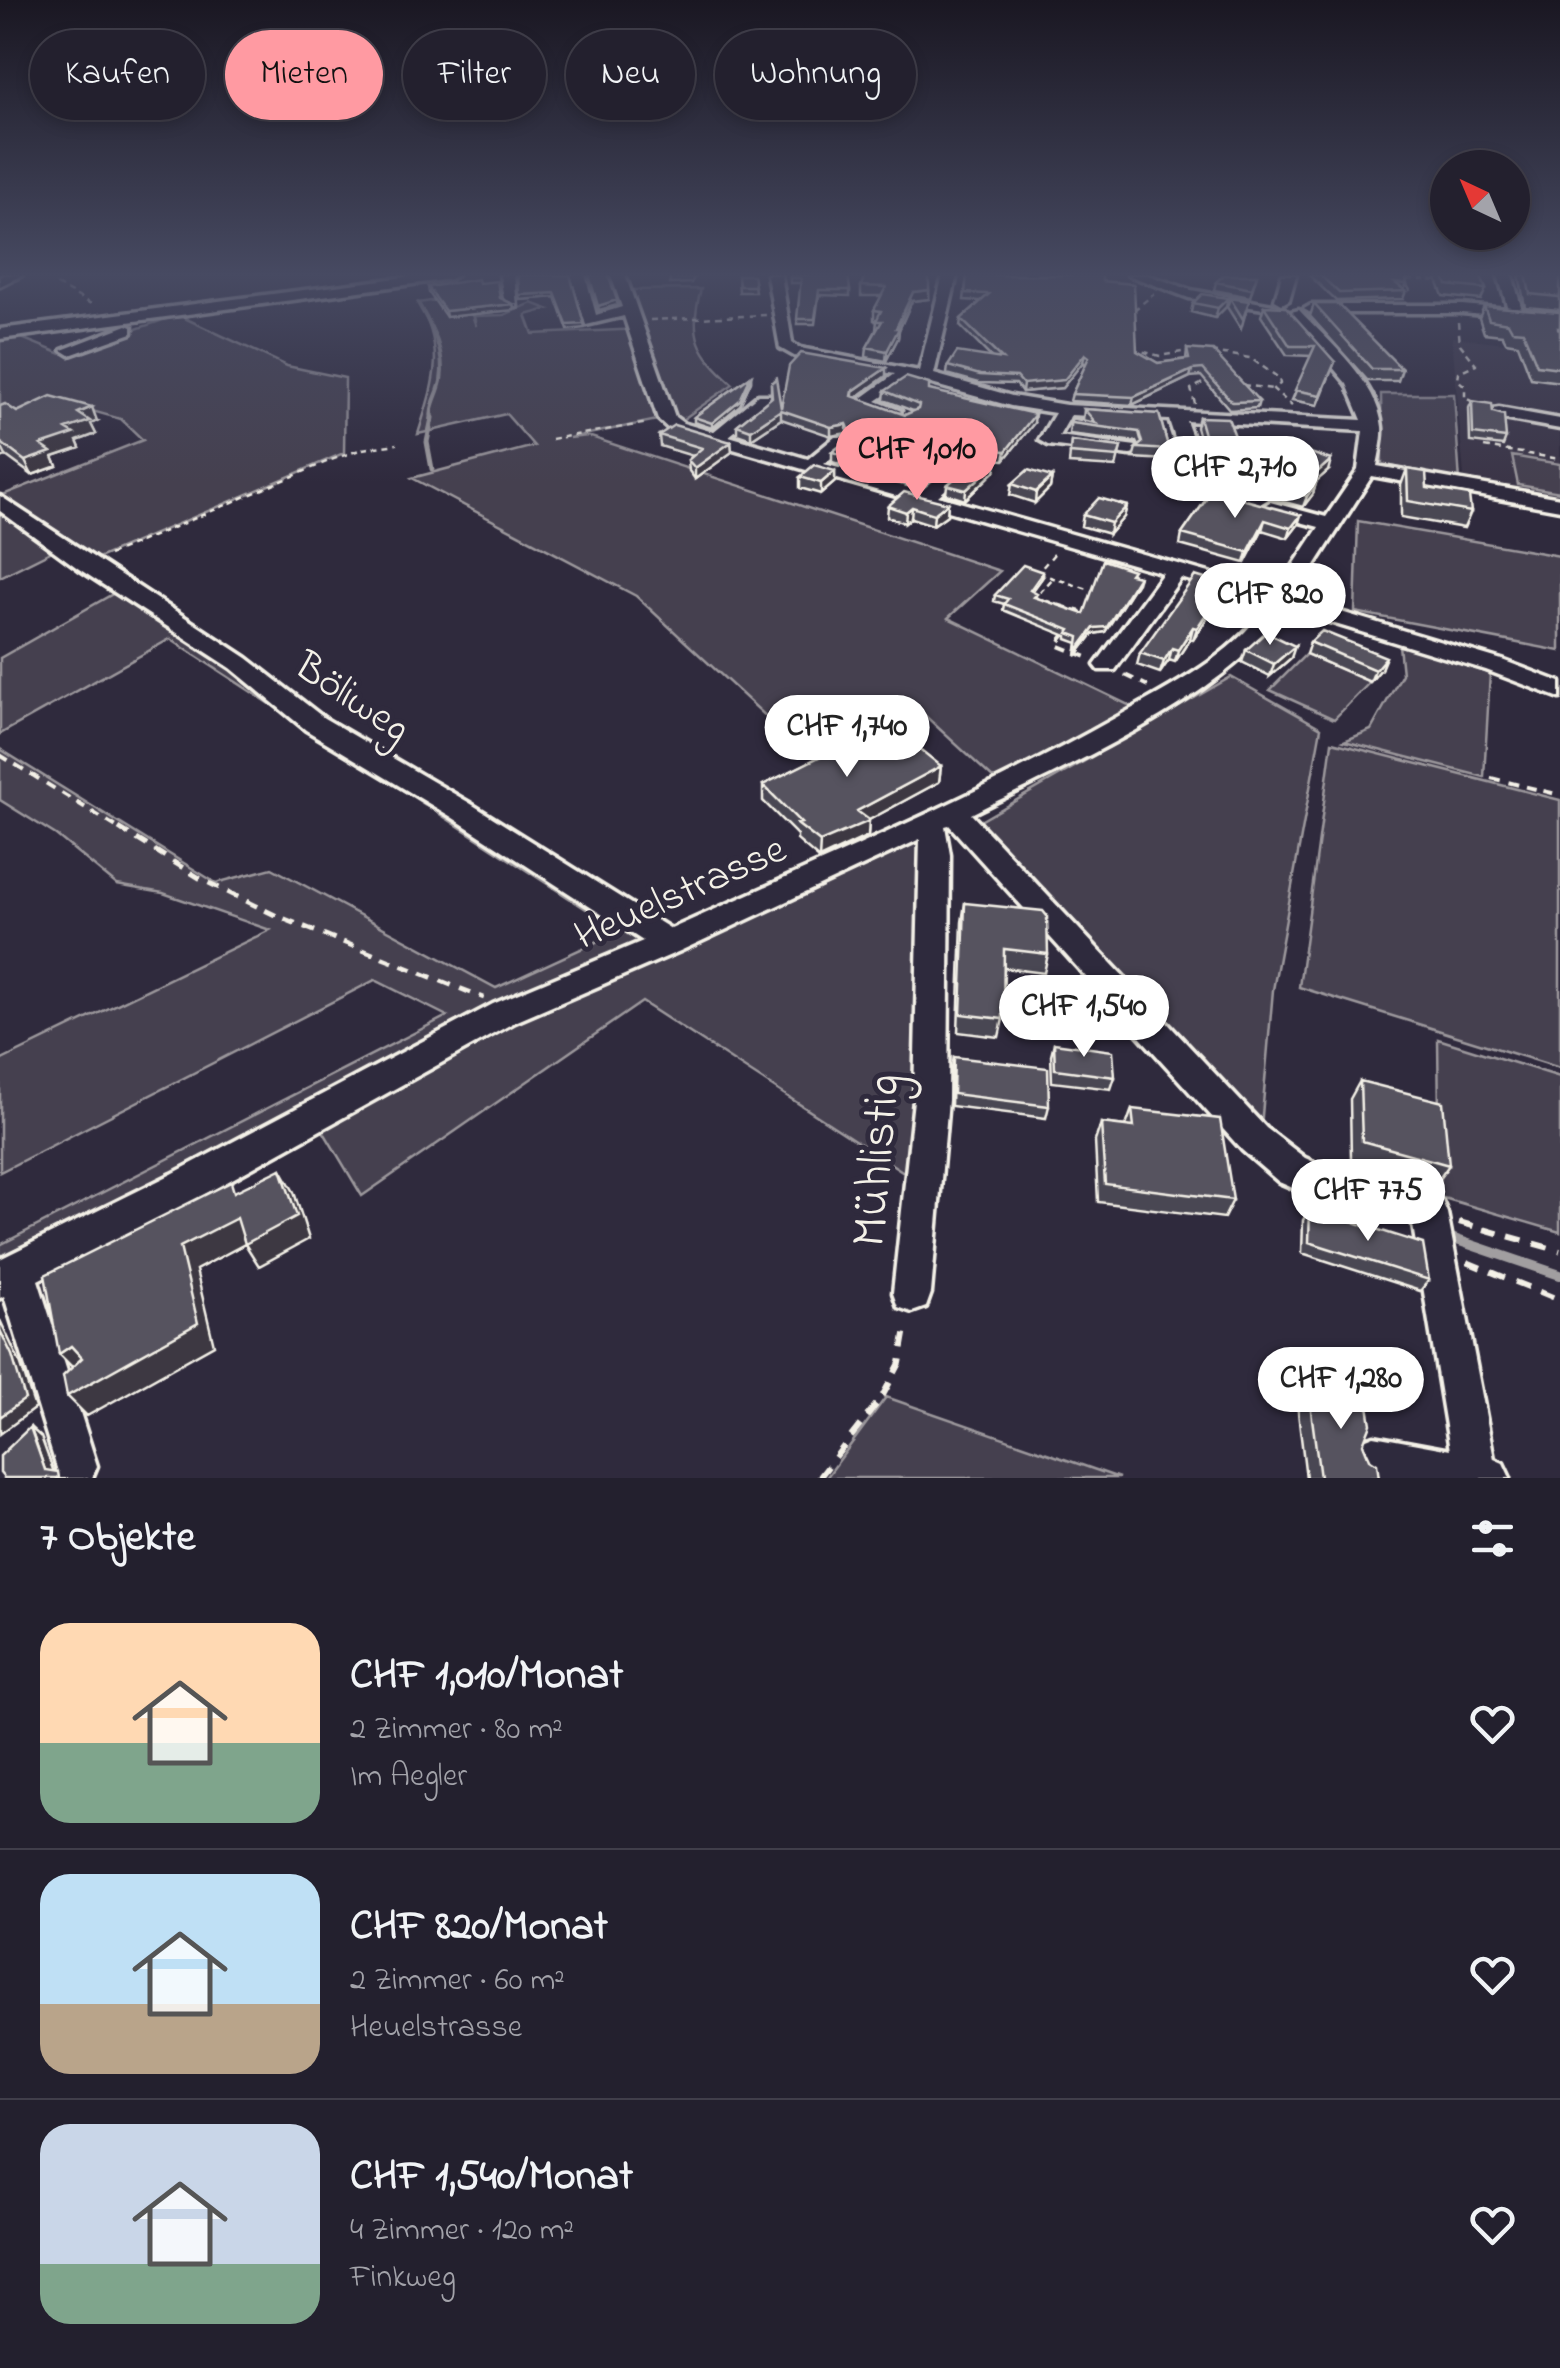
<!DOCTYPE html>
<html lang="de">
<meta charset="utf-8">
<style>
:root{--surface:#23202e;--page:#2b2836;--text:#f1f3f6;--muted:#a3a3aa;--line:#403e4a;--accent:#ff9aa2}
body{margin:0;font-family:"Indie Flower",sans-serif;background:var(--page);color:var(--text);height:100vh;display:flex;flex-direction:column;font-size:38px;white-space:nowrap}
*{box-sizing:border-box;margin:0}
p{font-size:32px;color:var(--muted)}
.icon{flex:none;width:55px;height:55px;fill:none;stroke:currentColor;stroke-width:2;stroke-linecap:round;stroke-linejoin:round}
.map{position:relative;height:1478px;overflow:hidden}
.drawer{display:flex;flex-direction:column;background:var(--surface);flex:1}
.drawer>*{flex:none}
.guide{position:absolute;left:30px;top:30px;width:1000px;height:90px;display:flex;gap:20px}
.needle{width:65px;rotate:316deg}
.controls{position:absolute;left:1430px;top:150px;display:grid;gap:20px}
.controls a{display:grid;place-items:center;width:100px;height:100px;border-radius:50%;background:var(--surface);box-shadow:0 5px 15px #0003,0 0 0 2px var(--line);font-size:50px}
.price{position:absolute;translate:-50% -85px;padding:0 22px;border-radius:35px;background:#fff;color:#222;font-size:32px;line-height:65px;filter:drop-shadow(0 2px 5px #0008)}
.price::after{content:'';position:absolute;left:50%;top:60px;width:30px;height:22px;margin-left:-15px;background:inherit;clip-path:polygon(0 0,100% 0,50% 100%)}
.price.active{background:var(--accent);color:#111}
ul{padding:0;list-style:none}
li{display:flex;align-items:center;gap:30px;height:250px;padding:0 40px}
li+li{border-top:2px solid var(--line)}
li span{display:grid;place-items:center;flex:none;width:280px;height:200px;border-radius:30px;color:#555}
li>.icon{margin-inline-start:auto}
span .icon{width:120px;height:120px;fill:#fffc;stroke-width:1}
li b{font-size:42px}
h2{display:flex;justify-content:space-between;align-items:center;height:120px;padding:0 40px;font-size:42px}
.chip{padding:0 35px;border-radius:45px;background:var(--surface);box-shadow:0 5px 15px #0003,0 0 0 2px var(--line);font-size:35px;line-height:90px}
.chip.active{background:var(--accent);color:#111}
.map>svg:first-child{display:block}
.built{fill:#3b3647}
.green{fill:#454050;stroke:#9c989c;stroke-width:2.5}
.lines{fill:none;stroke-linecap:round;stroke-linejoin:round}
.stream-far2{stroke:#a19ea0;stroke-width:4}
.stream-far1{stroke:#a19ea0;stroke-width:5}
.stream{stroke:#a19ea0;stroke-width:10}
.minor-casing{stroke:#f4f1e8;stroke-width:7}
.path-far3{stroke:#f4f1e8;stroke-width:2.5;stroke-dasharray:6 5;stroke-linecap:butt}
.path-far2{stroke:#f4f1e8;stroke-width:4;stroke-dasharray:10 8;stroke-linecap:butt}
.path-far1{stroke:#f4f1e8;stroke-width:5;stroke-dasharray:12 9;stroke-linecap:butt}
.path{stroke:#f4f1e8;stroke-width:6;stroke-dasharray:15 11;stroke-linecap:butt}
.minor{fill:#2f2a3d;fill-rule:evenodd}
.wall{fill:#4a4752;stroke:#f4f1e8;stroke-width:2.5}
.shaded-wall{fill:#3c3942;stroke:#f4f1e8;stroke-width:2.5}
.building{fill:#56525f;stroke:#f4f1e8;stroke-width:2.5}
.labels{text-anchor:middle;stroke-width:10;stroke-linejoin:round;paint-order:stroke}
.street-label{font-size:42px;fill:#f4f1e8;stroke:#2f2a3d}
.near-street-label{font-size:50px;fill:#f4f1e8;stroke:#2f2a3d}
</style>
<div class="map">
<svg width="1560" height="1478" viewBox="0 0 1560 1478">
<rect width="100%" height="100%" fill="#2f2a3d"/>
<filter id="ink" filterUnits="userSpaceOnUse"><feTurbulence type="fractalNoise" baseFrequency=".01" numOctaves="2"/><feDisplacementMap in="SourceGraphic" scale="20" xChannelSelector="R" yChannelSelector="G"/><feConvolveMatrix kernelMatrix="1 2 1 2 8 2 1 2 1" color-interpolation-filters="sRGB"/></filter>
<g filter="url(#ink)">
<path class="built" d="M1452,337L1560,349V502L1465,487Z"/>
<path class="green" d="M701,289C688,335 698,353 733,384L676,424L662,419L569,438L588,436L1000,571L948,618L1135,708L1061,752L995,780L908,700L799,747L636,596L412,478L534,446L506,414L418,434C433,385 447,350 418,303L465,296L476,326L474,316L504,315L532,303L548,309L526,315L533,334L640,329L626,290Z
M178,315L287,366L345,378L344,453L89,562L0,496L143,440L121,419L57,401L0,421V335L12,334L61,354Z
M1381,394H1454L1460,482L1382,464Z
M1512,456L1560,464V492L1518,485Z
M0,509L56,549L0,577Z
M1358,521L1560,556V651L1355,612Z
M118,591L659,939L0,1266V1245L447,1016L375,980L0,1172V1061L270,930L163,893L117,885L56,835L0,800V749L216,883L272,868L496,988L620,931L170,639L0,734V658Z
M1399,645L1490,673L1484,777L1344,741L1371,730L1402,674Z
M1306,654L1370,682L1334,719L1270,690Z
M1231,677L1321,728L1273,990L1261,1127L975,824Z
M1332,742L1560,800V1068L1299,987Z
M918,839L929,851L913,1178L642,1002L362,1196L319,1124L509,1022Z
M1438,1039L1560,1077V1232L1440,1197Z
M886,1397L1119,1478H826Z"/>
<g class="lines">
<path class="stream-far2" d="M418,303C432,327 446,353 441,381C438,396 429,406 432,421"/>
<path class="stream-far1" d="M432,418L427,442L432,469"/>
<path class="stream" d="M1451,1238L1560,1275"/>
<defs>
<path id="minor" d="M4,275H22L0,286V277Z
M421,275H457L450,279L0,339V329Z
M500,275H514L517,307L505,304Z
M571,275H585L596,315L622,307L611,275H625L675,417L683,423L713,432L758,395H770V403L729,436L808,459L835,437H847V445L824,464L880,479L899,454H911L914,458L896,484L921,491L956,462H968V470L938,496L1276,592L1319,527L1263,512L1260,508L1270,502L1326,517L1358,470L1363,431L1186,421L1200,459L1191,464L1182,459L1169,420L1071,415L1059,436L1136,446V454L1130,455L1048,445L1039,440L1055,413L1011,406L910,378L876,401L901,411L892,416L855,403L895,374L796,357L780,348L767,275H781L792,343L800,348L919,371L943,275H957L934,374L1012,396L1066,405L1362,420L1347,384L1287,313L1299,310C1328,341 1378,382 1382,427C1383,438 1379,454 1377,466L1560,498V510L1372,476L1294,598L1502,660L1560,682V698L1486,670L1286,609C1231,695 1063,768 971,814L1266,1128L1305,1158L1343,1175L1348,1187L1343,1199L1330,1204L1279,1182L1242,1150L949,825L945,826L950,855L948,1100L931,1293L926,1307L912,1312L898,1307L893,1293L914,1100L920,839L680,951L515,1022L198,1198L38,1280L97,1466L92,1478H60L4,1296L0,1298V1259L172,1174L493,1004L643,941L450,816L306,730L231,668L79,569L0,511V496L247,658L324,718L468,802L671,929C821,861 974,798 1117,717C1172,686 1232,657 1268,604L1181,578L1115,670H1099L1095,665L1163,573L671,431L658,419L624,316L586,325Z
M1128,275H1148L1191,290L1278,306L1271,310L1189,298Z
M1282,275H1296L1289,300L1282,304L1275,300Z
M1498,275H1512L1522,310L1560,314V322L1462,313H1311L1304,309L1311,305H1462L1508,309Z
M127,325L132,327V333L70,355L62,350Z
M1499,408L1560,419V429L1493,417V409Z
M1429,1195L1442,1201L1447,1213L1494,1459L1503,1463L1510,1478H1373L1359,1472L1353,1457L1359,1442L1374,1436L1450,1450L1411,1213L1416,1201Z"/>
</defs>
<use href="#minor" class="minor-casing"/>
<path class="path-far3" d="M62,275L57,285L93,305
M1409,275L1407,285L1412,294
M1408,279L1441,281
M1134,310L1154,294
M650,320L766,315
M1458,322L1460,344L1476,364L1459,372L1458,380L1465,386V398L1476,403
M1133,349L1160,356L1187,351
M1211,352L1250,358L1279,378L1280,384L1273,389L1292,406
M1243,385L1273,389
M1195,404L1191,389L1209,380
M551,439L648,423
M1484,447L1560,459
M1054,554L1040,570L1044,575L1094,591
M109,555L331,460L362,449L397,444
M1049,602L1035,598L1053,578"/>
<path class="path-far2" d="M1041,600L1081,612
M1066,633L1057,645L1089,658
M1125,675L1148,686
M0,755L123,831
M1491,778L1560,795"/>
<path class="path-far1" d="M119,828L201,879L277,916L484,998"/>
<path class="path" d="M1358,1194L1402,1206
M1459,1222L1560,1251
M1467,1262L1560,1300
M819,1478L882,1397L900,1363L907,1323"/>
<use href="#minor" class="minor"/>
</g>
<path class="wall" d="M570,275L584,324L585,328L568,330L556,297L520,300Z
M670,275H696L691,283L670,284Z
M738,275H753L755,292H739Z
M790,275L850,290V296L819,295L815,324H797L801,283H790Z
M865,275L929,290V299L912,301L899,330L898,338L886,361L866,357L867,347L876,330L877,320H874V310L882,296H861V286Z
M967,275L1102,281L1137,351L1158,363L1186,359L1187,349L1259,401L1257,408L1230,410L1201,376L1190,377L1132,405L1070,401L1072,394L1086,364L1083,362L1062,388L1022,392L1016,384L979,383L947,374L948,366L992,358L960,326L961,319L981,301L964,300Z
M1223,275H1257L1250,297L1214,290L1216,282Z
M1309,275H1405L1407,284L1404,290L1406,291L1403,299L1336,301Z
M1435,275H1480L1486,289L1481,300L1443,296Z
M1519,275H1560V310L1525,307Z
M428,287L500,298L513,304L514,310L446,317L429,293Z
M1230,298L1249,301L1241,329L1227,307Z
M1193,303L1226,307L1215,318L1191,312Z
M1314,304L1402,369L1398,381H1368L1310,316Z
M1264,306L1335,362L1318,405L1292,400L1311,356L1287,355L1261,316Z
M1484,306L1560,312V382L1531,378L1518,344L1506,342L1502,335L1484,333L1479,318Z
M751,376V381L740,405L712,428L694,422V417Z
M886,376L856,398L905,415L913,411L884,400L885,391L929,390L1034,423L1004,460L983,458L997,462L995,471L965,500L946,494L947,485L971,464V459H954L934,475L912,468V459L924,443V439L926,437L895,428L870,448L864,446L863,456L851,467L832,462V452L851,442L847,433L831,436L781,419L751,439L737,434V425L771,398V383L781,408Z
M1472,401L1493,412L1506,438L1503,446L1470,442L1469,408Z
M0,406L17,412L97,421L91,424L96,434L77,441L80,448L53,457L57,466L32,475L6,456L0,458Z
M1084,409L1159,414L1169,450L1167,460L1133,458L1136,448L1138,446L1136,442L1069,434L1071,418L1083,421Z
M1199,417L1242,454L1239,465L1206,463L1196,427Z
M659,435L731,442L732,452L695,479L689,471L688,460L693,456L660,446Z
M1071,441L1121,447L1116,467L1069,464Z
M1407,469L1427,488L1471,512L1464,528L1401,517V485Z
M835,471V482L821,494L800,488V477Z
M1273,471H1328L1314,482L1316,483L1313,494L1303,507L1240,490L1244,479Z
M1052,477L1050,488L1035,503L1010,495L1012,484Z
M1212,491L1298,525L1288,538L1262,530L1245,563L1180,545L1182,534Z
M948,503L947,515L933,525L911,518L905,523L887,517L888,506Z
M1127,506L1124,517L1109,534L1081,526L1083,515Z
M1132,574L1137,582L1105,632L1093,634L1076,656L1078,643L1067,639V636L1003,610L1004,604L994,601L995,595L1042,578L1032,591L1036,598L1084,614Z
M1221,596L1193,640L1190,639L1175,662L1169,660L1160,673L1137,665L1140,653Z
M1310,642L1381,669L1370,682L1306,654Z
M1246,650L1291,658L1270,676L1242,662Z
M812,737L876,748L941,766L939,782L869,820L868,836L819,859L797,840V835L763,801V785L817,758L812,753Z
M965,903L1048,954L1044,973L1004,968L1003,1019L999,1037L958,1032L962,922Z
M1054,1043L1115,1077L1111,1089L1052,1082L1051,1055Z
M954,1057L1049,1106L1046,1118L951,1106L952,1069Z
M1360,1081L1449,1165L1436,1183L1351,1159L1350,1099Z
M1132,1109L1233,1200L1224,1218L1098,1202L1095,1141L1101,1123L1126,1126Z
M1310,1208L1429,1280L1420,1291L1302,1253L1303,1220Z
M1307,1381L1363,1444L1379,1478H1306L1296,1396Z"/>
<path class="shaded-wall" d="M929,290V299L912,301L899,330L898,338L886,361L887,351L913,292Z
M555,293L556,297L520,300L519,295Z
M1228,298L1226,307L1215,318L1218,308Z
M617,300V305L599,310L598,306Z
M513,304L514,310L446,317L445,311Z
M1085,354L1083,362L1062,388L1022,392L1023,384Z
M886,368V376L853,400V391Z
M1192,370L1190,377L1132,405L1134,397Z
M751,376V381L740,405L712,428V423Z
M92,407L97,421L91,424L96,434L77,441L80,448L53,457L57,466L32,475L25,461L41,445L66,429L78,413Z
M781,410V419L751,439V430Z
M1035,414L1034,423L1004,460L1006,451Z
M896,419L895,428L870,448L871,439Z
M847,424V433L831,436V427Z
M731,442L732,452L695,479V468Z
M0,444L6,456L0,458Z
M864,446L863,456L851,467L852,457Z
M955,450L954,459L934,475L935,466Z
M1331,460L1328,471L1304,492L1307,481Z
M997,462L995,471L965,500L966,490Z
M835,471V482L821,494V483Z
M1052,477L1050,488L1035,503L1036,492Z
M1316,483L1313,494L1303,507L1307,496Z
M948,503L947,515L933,525L934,514Z
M1127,506L1124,517L1109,534L1111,523Z
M912,507L911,518L905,523L906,512Z
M1301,515L1298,525L1288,538L1291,528Z
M1265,520L1262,530L1245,563L1248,552Z
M1043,572L1042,578L1029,596L1030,590Z
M1139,576L1137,582L1105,632L1093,634L1076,656L1077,651L1094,628Z
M1225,585L1221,596L1193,640L1197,628Z
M1193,627L1190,639L1175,662L1178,650Z
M1295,646L1291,658L1270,676L1274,664Z
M1172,648L1169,660L1160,673L1164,661Z
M1386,657L1381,669L1370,682L1375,670Z
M941,766L939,782L869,820L868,836L819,859L820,842L857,811Z
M281,1169L294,1192L309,1239L259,1266L245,1244L196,1270L214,1345L87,1416L67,1396L180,1247Z
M0,1320L21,1365L35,1408L0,1434Z
M71,1346L91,1367L80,1375L59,1354Z
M30,1427L41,1437L56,1478L45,1470Z"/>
<path class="building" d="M518,275H570L584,324L567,325L555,293L519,295Z
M589,275H608L617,300L598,306Z
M670,275H692L691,277L670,278Z
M738,275H753L755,286H739Z
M790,275H848L850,290H819L815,319H797L801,278H790Z
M865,275H929V290L913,292L896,328H899L887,351L867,347L882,321H876L881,311L874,310L886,287L861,286Z
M967,275H1102V281L1134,284L1137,351L1158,363L1189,359L1187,349L1213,351L1259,401L1232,402L1203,369L1192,370L1134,397L1072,394L1089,357L1085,354L1064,380L1023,384L1017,377L980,375L948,366L957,352L1002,359L961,319L989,294L965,293Z
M1224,275H1257L1252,289L1216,282Z
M1320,275H1405L1407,284L1395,283L1406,291L1339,293Z
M1443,275H1480L1486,289L1447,285Z
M1526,275H1560V297L1530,294Z
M478,279L479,283L497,281L500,298L513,304L445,311L428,287Z
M1202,294L1228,298L1218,308L1193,303Z
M1230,298L1249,301L1243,319Z
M1314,304H1338L1402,369H1372Z
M1264,306L1286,307L1335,362L1321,395L1295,390L1315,346H1290Z
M1484,306L1560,312V328H1558L1560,331V368L1537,365L1523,331L1512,330L1508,323L1489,320Z
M801,353L886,368L853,391L852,396L905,415L918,409L919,405L885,391L906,377L929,384V390L1035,414L1006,451L983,449L981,457L997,462L966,490L947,485L972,464V450H955L935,466L912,459L918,447L928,440L924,439L934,430L896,419L871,439L851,433L847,424L831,427L781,410L751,430L737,425L772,397L771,383L776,378L781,408L789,366Z
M751,376L740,400L712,423L694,417Z
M51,396L92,407L78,413L90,421L66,429L74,434L41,445L51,452L25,461L0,442V406L5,404L17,412Z
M1472,401L1492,404L1493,412L1504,415L1506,438L1473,434Z
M1084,409L1159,414L1169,450L1136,448L1142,443L1139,432L1071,423V418L1096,423Z
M1199,417L1228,418L1242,454L1209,452Z
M674,425L731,442L695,468L688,460L702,448L659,435Z
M846,441L864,446L852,457L832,452Z
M1071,441L1121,447L1118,457L1070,453Z
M1299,449L1331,460L1307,481L1316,483L1307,496L1244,479L1254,466L1273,471Z
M814,465L835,471L821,483L800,477Z
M1407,469L1426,472L1427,488L1469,495L1471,512L1408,501Z
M1028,470L1052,477L1036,492L1012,484Z
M1212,491L1301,515L1291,528L1265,520L1248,552L1182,534Z
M904,492L948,503L934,514L912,507L906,512L888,506Z
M1099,498L1127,506L1111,523L1083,515Z
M1103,560L1133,570L1130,574L1139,576L1107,627L1094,628L1077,651L1079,637L1068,633L1070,630L1004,604L1008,599L995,595L1023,565L1043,572L1030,590L1037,594L1034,597L1084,614Z
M1195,576L1225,585L1197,628L1193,627L1178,650L1172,648L1164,661L1140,653Z
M1322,631L1386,657L1375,670L1310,642Z
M1266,632L1295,646L1274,664L1246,650Z
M844,722L876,748L902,735L941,766L857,811L869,820L867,822L820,842L797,824L801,823L763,785L829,752L812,737Z
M965,903L1043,911L1047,916L1048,954L1004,949L1003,1019L961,1014Z
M1054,1043L1113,1051L1115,1077L1055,1069Z
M954,1057L1048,1068L1049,1106L953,1094Z
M1360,1081L1443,1102L1449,1165L1362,1141Z
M1132,1109L1220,1119L1233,1200L1105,1184L1101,1123L1134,1127Z
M281,1169L297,1216L245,1244L237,1218L180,1247L198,1323L67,1396L63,1376L82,1358L71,1346L59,1354L45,1275L231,1182L234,1192Z
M1310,1208L1423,1244L1429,1280L1309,1242Z
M0,1330L12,1355L25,1399L0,1417Z
M1307,1381L1366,1393L1371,1424L1363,1444L1369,1459L1377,1464L1379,1478H1320Z
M30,1427L45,1470L58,1472L59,1478H4L0,1473V1456Z"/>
</g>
<linearGradient id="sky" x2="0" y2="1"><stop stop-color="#1a1722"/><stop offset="0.57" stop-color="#474a62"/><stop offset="1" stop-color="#474a62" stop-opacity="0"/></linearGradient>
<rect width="1560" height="482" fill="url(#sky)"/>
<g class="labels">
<g class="street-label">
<text transform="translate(354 695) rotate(34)" y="15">Böliweg</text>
<text transform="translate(679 890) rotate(-24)" y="15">Heuelstrasse</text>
</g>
<g class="near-street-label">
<text transform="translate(873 1160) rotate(-85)" y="18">Mühlistig</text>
</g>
</g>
</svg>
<div class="controls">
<a><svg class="needle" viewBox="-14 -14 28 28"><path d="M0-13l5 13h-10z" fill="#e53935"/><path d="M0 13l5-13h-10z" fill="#a3a3aa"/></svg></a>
</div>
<b class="price active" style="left:917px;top:503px">CHF 1,010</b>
<b class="price" style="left:1235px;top:521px">CHF 2,710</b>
<b class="price" style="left:1270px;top:648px">CHF 820</b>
<b class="price" style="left:847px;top:780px">CHF 1,740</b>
<b class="price" style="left:1084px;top:1060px">CHF 1,540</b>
<b class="price" style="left:1368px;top:1244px">CHF 775</b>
<b class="price" style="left:1341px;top:1432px">CHF 1,280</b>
<div class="guide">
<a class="chip">Kaufen</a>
<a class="chip active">Mieten</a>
<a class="chip">Filter</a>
<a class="chip">Neu</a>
<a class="chip">Wohnung</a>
</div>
</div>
<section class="drawer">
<h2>7 Objekte<svg class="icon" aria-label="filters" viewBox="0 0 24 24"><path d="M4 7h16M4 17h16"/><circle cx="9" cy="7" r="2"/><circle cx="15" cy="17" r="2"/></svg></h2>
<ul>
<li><span style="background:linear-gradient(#ffd9b3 60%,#7fa58c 0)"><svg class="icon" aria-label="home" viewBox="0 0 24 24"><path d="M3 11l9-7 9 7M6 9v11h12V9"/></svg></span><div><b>CHF 1,010/Monat</b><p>2 Zimmer · 80 m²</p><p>Im Aegler</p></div><svg class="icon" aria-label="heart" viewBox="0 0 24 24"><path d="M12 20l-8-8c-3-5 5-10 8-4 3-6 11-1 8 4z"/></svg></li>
<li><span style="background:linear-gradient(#bfe0f5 65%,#b9a48a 0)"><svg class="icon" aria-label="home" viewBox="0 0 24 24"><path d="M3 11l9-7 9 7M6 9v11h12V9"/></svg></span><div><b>CHF 820/Monat</b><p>2 Zimmer · 60 m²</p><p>Heuelstrasse</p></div><svg class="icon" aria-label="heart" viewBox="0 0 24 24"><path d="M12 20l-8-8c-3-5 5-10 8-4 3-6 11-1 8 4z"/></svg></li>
<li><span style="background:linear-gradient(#c9d6e8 70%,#7fa58c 0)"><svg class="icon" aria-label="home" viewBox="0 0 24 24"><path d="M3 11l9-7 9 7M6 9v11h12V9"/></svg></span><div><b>CHF 1,540/Monat</b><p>4 Zimmer · 120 m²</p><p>Finkweg</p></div><svg class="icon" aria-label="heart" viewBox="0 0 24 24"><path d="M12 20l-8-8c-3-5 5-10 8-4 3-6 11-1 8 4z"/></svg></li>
</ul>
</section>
